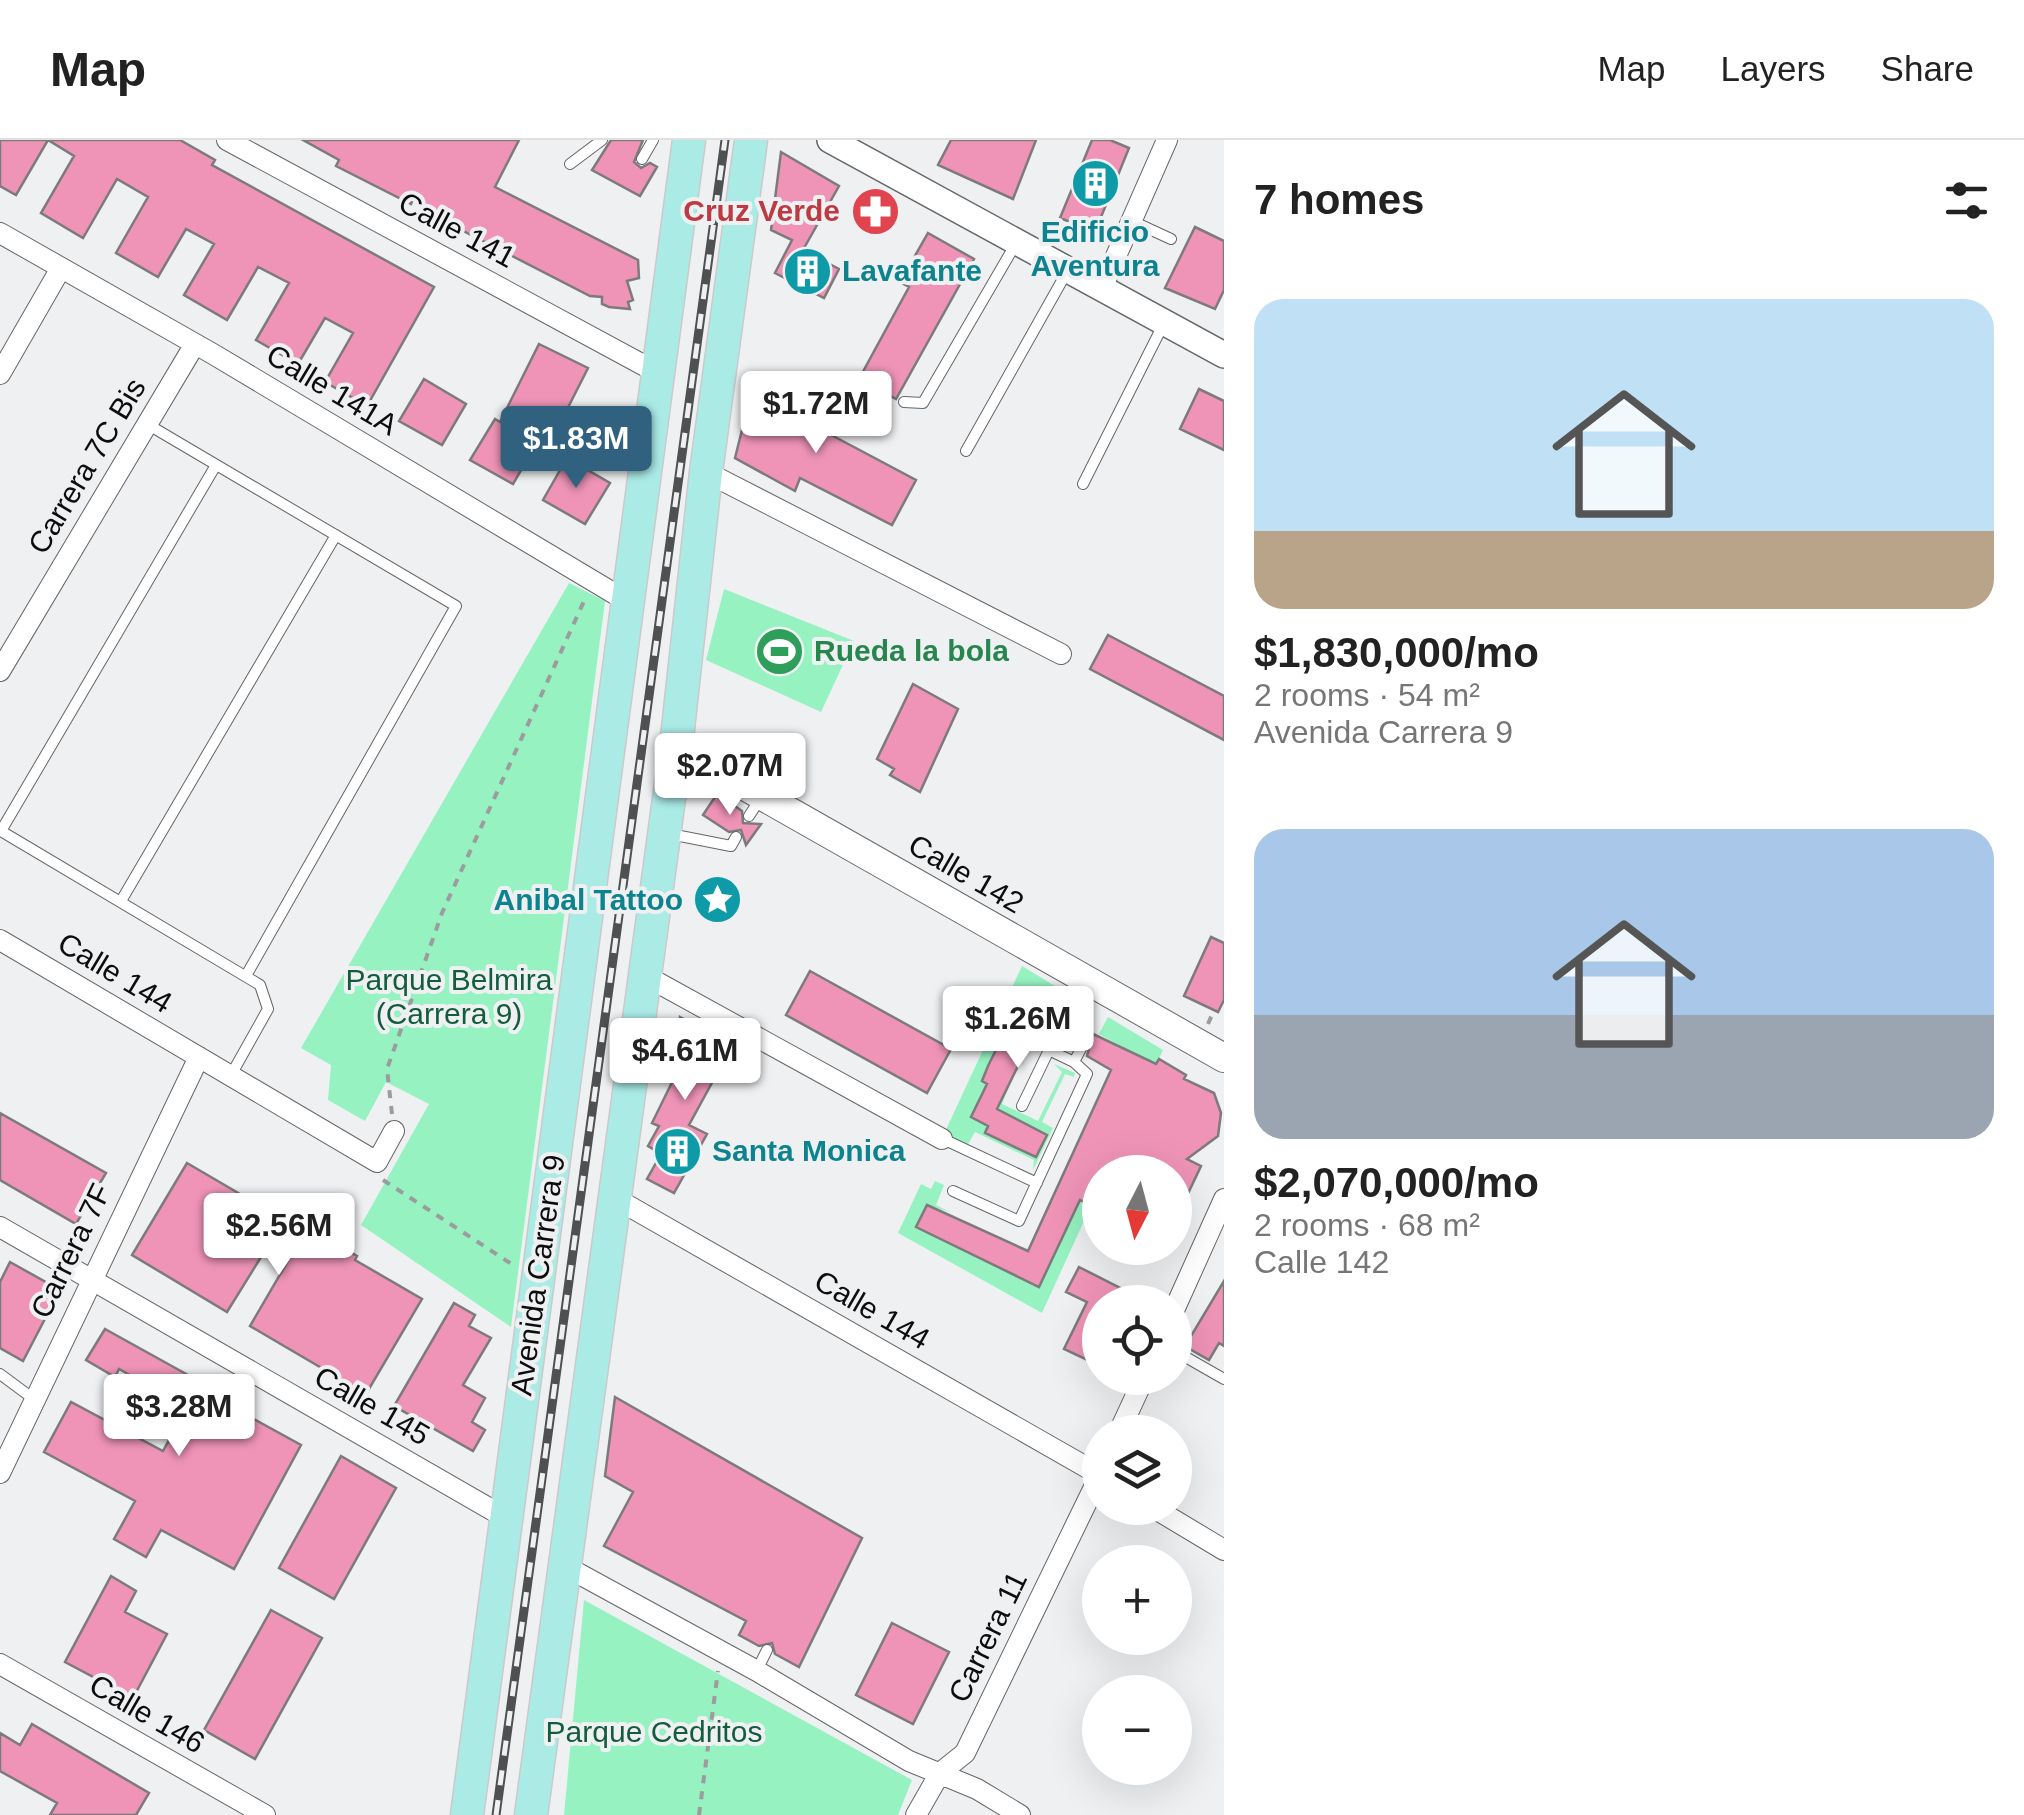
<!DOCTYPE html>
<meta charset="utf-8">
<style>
:root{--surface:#fff;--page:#f6f6f6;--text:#222;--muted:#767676;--line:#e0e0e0;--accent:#306280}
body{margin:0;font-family:Arial,sans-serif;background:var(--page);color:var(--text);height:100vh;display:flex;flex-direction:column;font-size:38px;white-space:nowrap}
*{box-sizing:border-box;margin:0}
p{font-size:32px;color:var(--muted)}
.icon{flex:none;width:55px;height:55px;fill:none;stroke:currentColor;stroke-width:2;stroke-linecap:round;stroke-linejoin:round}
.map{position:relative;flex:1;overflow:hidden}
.sheet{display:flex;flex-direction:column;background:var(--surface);width:800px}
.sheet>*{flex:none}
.needle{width:65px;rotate:186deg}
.tools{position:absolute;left:1082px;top:1015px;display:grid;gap:20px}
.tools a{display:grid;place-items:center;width:110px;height:110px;border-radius:50%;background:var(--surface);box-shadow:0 10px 40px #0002;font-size:50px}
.price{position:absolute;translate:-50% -85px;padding:0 22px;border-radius:10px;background:#fff;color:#222;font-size:32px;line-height:65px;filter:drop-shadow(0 2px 5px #0008)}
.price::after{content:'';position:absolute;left:50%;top:60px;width:30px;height:22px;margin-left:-15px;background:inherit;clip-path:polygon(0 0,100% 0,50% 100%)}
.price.selected{background:var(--accent);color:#fff}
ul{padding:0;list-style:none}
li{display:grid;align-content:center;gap:20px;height:530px;padding:0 30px}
li span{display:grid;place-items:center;height:310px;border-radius:30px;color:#555}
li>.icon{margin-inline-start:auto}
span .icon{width:180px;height:180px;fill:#fffc;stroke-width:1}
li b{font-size:42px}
h2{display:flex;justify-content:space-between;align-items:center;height:120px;padding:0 30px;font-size:42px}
header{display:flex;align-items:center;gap:60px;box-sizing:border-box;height:140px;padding:0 50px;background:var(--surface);border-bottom:2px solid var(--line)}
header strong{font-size:48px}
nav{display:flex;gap:55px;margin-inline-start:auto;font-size:35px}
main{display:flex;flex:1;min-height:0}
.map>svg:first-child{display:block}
.green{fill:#96f2c1}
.building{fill:#ef94b7;stroke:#7d7a7b;stroke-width:2.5}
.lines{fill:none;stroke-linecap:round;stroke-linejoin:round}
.service-casing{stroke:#656668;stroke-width:12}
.minor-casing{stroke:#656668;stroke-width:22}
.tertiary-casing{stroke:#656668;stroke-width:28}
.secondary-casing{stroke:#656668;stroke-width:30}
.primary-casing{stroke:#cacaca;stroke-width:35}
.path{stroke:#9c9c9e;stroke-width:4;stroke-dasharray:8 8;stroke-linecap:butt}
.service{stroke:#fff;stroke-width:10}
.minor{stroke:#fff;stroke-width:20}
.tertiary{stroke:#fff;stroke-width:25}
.secondary{stroke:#fff;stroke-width:28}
.primary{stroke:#abebe6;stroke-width:32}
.rail-casing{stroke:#4f5051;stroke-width:9}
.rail{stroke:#eff0f2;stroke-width:5;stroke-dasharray:15;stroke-linecap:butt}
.labels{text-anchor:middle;stroke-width:8;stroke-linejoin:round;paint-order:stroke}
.health-label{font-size:30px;font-weight:bold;fill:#be3a42;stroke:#eff0f2;text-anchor:end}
.street-label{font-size:30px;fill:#0d0d0e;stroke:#eff0f2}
.culture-label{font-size:30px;font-weight:bold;fill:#0d838f;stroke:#eff0f2;text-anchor:start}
.leisure-label{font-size:30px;font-weight:bold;fill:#27864d;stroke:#eff0f2;text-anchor:start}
.park-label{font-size:30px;fill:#125d3d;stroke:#eff0f2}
</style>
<header>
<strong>Map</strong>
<nav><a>Map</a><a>Layers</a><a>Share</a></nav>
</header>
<main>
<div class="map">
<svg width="1224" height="1675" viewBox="0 0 1224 1675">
<rect width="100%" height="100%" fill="#eff0f2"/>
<path class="green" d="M569,443L605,461L511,1187L361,1085L429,964L386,942L365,981L328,960L331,925L301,908Z
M724,449L854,501L821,572L706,520Z
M1022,826L1083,863L1074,879L1025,852L1013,873L1034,885L1029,894L1035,898L1029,910L987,944L971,977L990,983L985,993L1036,1017L1046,996L1012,976L995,973L1013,935L1002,964L1038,981L1062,932L1054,924L1075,933L1074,937L1065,934L1042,982L1053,988L1033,1030L1034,1020L975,992L967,1006L944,994Z
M1108,877L1163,910L1106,1032H1100V1046L1042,1173L898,1093L921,1044L931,1049L935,1041L944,1045L936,1065L950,1072L927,1065L916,1087L1039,1146L1073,1076L1106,939L1147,921L1099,894Z
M584,1460L912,1640L898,1675H564Z"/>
<path class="building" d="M0,0H48L16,55L0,46Z
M48,0H180L215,20L212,25L434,147L367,266L325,242L353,193L325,178L298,224L256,200L289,143L258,127L227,180L184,155L214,104L186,89L158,137L116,113L148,57L117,39L83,98L41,73L74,16Z
M303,0H519L495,47L638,120L639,138L627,141L633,160L628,162L630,169L609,167L602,164V157L590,156L438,78L440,74L413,59L411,64L336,26L339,20Z
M611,0H643L634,22L641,28L650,23L657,27L640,56L592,30Z
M951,0H1036L1013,59L938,25Z
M1092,0H1110L1129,8L1095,92L1060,78Z
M781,12L839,46L803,110L839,129L824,158L775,133L792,100L771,90Z
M1195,87L1224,101V150L1215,169L1165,148Z
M928,93L974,119L896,259L859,239L909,147L900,142Z
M539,204L588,228L552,299L542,294L513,344L470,320L495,279L500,282Z
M755,238L823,281L820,289L916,340L892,385L800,338L795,351L735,318Z
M424,239L466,264L442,305L399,281Z
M1199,249L1224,261V310L1180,289Z
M567,318L610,343L585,384L543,360Z
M1108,495L1224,556V600L1090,529Z
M913,544L958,569L920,652L890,635L894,629L877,619Z
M717,654L742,671L743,683L761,684L746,705L741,690L729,692L703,675Z
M1211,797L1224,803V860L1218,872L1184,856Z
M810,831L951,909L927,953L786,875Z
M1025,851L1087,891L1081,892L1073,904L1037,887L997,969L1047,995L1036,1017L985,993L988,986L971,977L987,944L982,941L988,926Z
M680,877L732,906L689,985L707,994L674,1053L647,1039L661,1014L648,1006L659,986L652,983L680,926L673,923Z
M1093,894L1156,924L1159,919L1186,935L1184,939L1214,953L1221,973L1218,996L1187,1019L1201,1026L1175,1081V1032H1100V1070L1080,1060L1039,1147L916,1087L927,1065L1028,1111L1111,930L1087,916Z
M0,973L106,1033L76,1084L0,1040Z
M187,1023L305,1092L308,1088L357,1116L355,1120L422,1159L366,1254L250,1186L292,1114L271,1101L227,1172L132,1115Z
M10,1122L60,1150L23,1221L0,1208V1142Z
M1079,1127L1148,1162H1100V1226L1064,1209L1087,1162L1066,1152Z
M1224,1141V1206L1219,1203L1209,1220L1188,1208V1201Z
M454,1163L475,1175L469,1186L491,1198L463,1245L485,1258L472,1282L485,1290L473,1311L394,1266Z
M105,1189L233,1260L230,1266L301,1305L234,1429L161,1390L146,1417L114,1399L135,1361L44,1312L71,1262L163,1311L180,1280L142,1258L149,1246L119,1229L115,1237L86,1220Z
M615,1257L862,1398L799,1527L775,1514L772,1503L759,1506L739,1495L746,1481L604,1406L633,1352L605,1336Z
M341,1316L396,1348L334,1459L279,1428Z
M111,1436L136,1451L125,1472L167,1494L133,1558L65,1522Z
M271,1470L322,1498L255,1619L204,1590Z
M892,1483L949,1512L913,1584L856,1555Z
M32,1584L149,1653L136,1675H50L57,1663L0,1631V1593L20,1605Z"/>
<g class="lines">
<defs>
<path id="service" d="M642,19L653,0
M570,24L602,0
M1132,81L1171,99
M904,262L923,263L1015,105
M147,284L456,466L247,834
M966,311L1068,130
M216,325L1,691L260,845L268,869L231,935
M1083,344L1164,183
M749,676L762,656
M670,694L731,706L736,697
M121,761L336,395
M1022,966L1049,910L1074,922L1086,899
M943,999L1037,1043
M953,1051L1019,1081L1087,934L1074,922
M1175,1211L1224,1239
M0,1234L35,1260
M757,1530L767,1510"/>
<path id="minor" d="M227,0L658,233
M0,93L213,214L630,463
M1102,148L1167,0
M0,234L61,128
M706,332L1061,514
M0,531L195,204
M0,800L377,1022L394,991
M644,835L942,999
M613,1057L1100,1335
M0,1087L506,1378
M1175,1168L1224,1059
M1119,1292L1144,1238
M0,1333L199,917
M1154,1368L1224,1410
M563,1425L757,1531L909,1621L977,1649L1020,1675
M0,1524L265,1675
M916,1675L940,1633L965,1613L1100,1335"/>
<path id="tertiary" d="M830,0L1224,215"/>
<path id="secondary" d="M676,607L1224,918"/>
<path id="primary" d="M467,1675L689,0
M531,1675L676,607L706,332L751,0"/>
</defs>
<use href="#service" class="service-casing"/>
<use href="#minor" class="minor-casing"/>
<use href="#tertiary" class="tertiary-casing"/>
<use href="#secondary" class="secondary-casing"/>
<use href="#primary" class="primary-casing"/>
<path class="path" d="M1208,884L1214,870
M392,974L387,929L442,773L585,459
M383,1040L513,1125
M699,1675L718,1531"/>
<use href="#service" class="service"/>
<use href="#minor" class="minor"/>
<use href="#tertiary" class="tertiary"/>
<use href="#secondary" class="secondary"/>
<use href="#primary" class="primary"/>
<defs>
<path id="rail" d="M496,1675L725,0"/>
</defs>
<use href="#rail" class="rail-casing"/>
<use href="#rail" class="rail"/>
</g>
<defs>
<symbol id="building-disc" viewBox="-11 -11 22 22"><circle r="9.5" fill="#0f9aa8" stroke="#eff0f2"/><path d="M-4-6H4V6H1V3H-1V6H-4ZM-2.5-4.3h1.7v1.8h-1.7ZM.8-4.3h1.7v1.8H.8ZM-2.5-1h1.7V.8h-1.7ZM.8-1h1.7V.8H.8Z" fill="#fff"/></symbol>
<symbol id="pharmacy-disc" viewBox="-11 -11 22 22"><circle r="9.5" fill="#e0444e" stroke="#eff0f2"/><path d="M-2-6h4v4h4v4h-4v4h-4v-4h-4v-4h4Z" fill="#fff"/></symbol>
<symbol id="stadium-disc" viewBox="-11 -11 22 22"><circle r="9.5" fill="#2e9e5b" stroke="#eff0f2"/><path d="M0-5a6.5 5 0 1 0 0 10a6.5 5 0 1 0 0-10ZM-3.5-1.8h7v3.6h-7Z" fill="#fff"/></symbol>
<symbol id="sight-disc" viewBox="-11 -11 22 22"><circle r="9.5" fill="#0f9aa8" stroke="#eff0f2"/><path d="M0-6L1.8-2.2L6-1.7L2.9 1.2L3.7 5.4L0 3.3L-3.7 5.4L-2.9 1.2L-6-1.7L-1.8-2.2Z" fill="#fff"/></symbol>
</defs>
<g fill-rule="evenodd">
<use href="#building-disc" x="1068" y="16" width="55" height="55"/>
<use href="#pharmacy-disc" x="848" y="44" width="55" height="55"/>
<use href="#building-disc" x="780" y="104" width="55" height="55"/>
<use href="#stadium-disc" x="752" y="484" width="55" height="55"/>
<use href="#sight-disc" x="690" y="732" width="55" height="55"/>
<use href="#building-disc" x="650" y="984" width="55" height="55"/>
</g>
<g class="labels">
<g class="health-label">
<text x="840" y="81">Cruz Verde</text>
</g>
<g class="street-label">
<text transform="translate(457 90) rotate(28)" y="10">Calle 141</text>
<text transform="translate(332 250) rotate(31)" y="10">Calle 141A</text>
<text transform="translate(87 326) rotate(-59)" y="10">Carrera 7C Bis</text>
<text transform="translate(966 734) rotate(30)" y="10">Calle 142</text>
<text transform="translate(115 833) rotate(31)" y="10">Calle 144</text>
<text transform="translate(71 1111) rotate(-64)" y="10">Carrera 7F</text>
<text transform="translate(538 1135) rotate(-82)" y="10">Avenida Carrera 9</text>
<text transform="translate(872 1170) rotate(30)" y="10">Calle 144</text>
<text transform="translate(372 1266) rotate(30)" y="10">Calle 145</text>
<text transform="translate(988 1497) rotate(-64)" y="10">Carrera 11</text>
<text transform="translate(147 1574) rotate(30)" y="10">Calle 146</text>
</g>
<g class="culture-label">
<text x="1095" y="102" text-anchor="middle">Edificio<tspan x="1095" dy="34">Aventura</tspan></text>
<text x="842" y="141">Lavafante</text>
<text x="683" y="770" text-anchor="end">Anibal Tattoo</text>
<text x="712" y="1021">Santa Monica</text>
</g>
<g class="leisure-label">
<text x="814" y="521">Rueda la bola</text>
</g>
<g class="park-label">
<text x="449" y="850">Parque Belmira<tspan x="449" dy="34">(Carrera 9)</tspan></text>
<text x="654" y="1602">Parque Cedritos</text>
</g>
</g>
</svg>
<div class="tools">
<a><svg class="needle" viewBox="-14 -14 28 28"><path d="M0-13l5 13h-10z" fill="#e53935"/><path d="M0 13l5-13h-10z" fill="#767676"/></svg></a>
<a><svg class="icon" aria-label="locate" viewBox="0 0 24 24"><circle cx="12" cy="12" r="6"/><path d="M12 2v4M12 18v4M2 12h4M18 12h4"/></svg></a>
<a><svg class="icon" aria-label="layers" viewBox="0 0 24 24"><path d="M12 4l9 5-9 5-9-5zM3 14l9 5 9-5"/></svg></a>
<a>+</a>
<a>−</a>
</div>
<b class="price" style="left:816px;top:316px">$1.72M</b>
<b class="price selected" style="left:576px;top:351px">$1.83M</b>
<b class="price" style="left:730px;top:678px">$2.07M</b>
<b class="price" style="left:1018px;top:931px">$1.26M</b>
<b class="price" style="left:685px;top:963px">$4.61M</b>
<b class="price" style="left:279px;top:1138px">$2.56M</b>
<b class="price" style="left:179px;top:1319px">$3.28M</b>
</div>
<section class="sheet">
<h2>7 homes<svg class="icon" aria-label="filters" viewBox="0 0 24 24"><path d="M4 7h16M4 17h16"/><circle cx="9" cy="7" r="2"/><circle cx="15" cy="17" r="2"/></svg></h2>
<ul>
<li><span style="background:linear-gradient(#bfe0f5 75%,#b9a48a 0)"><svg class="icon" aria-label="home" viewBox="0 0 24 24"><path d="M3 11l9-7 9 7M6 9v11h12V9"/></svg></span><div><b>$1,830,000/mo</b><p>2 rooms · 54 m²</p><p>Avenida Carrera 9</p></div></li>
<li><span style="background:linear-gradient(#a9c7e8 60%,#9aa5b1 0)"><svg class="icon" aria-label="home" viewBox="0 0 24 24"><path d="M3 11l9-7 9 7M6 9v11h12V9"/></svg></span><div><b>$2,070,000/mo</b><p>2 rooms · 68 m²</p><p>Calle 142</p></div></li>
</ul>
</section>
</main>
